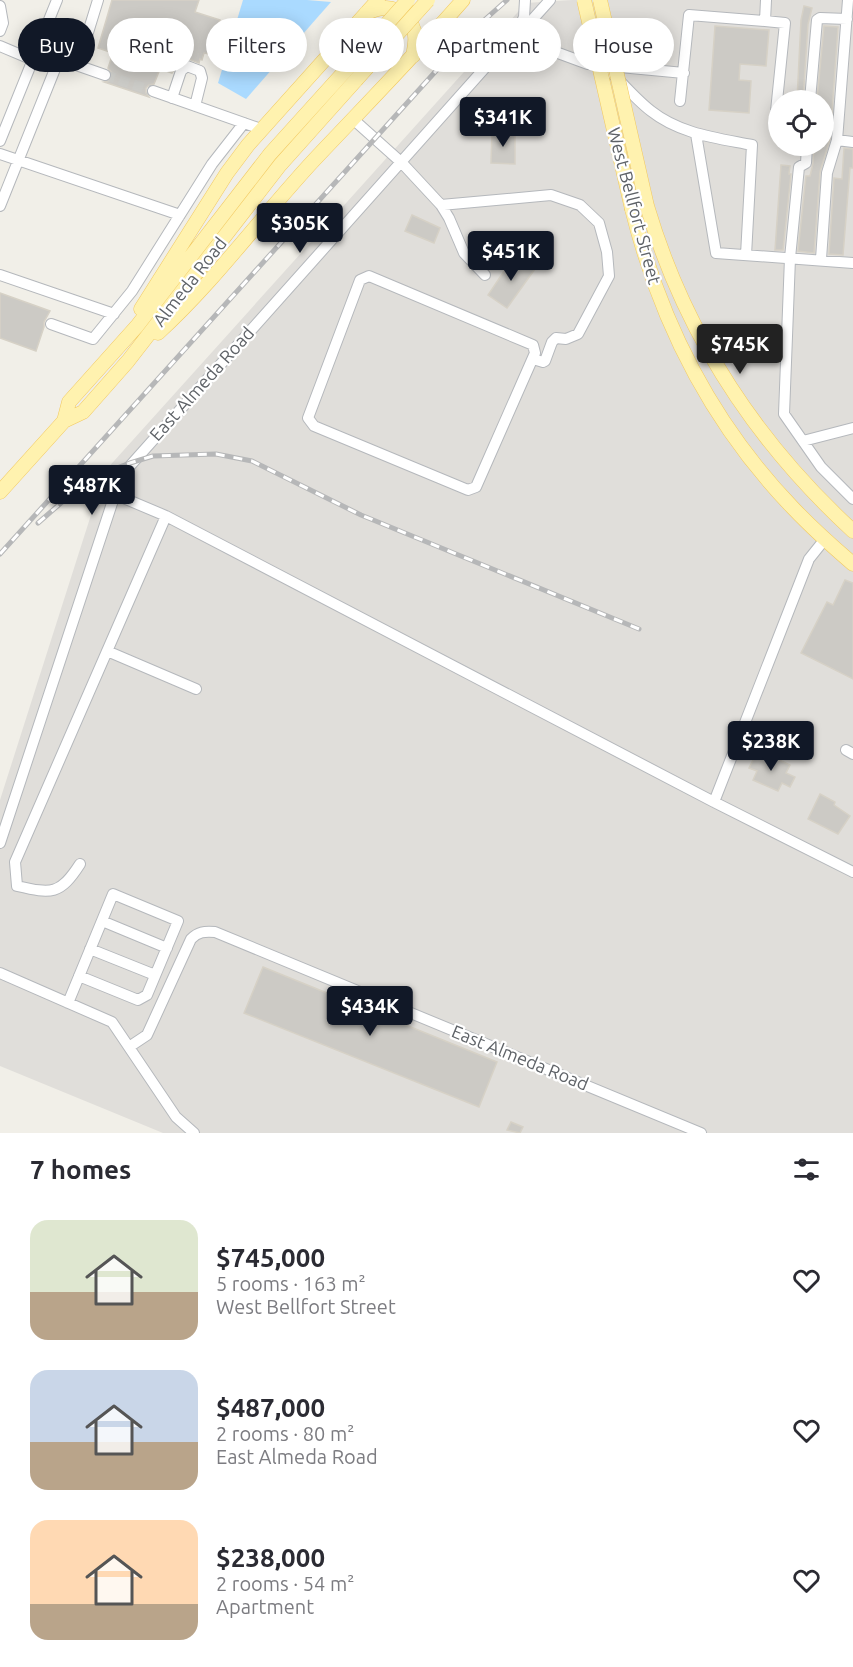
<!DOCTYPE html>
<meta charset="utf-8">
<style>
:root{--surface:#fff;--page:#f2f2f3;--text:#2b2b33;--muted:#7c7c81;--accent:#111827}
body{margin:0;font-family:Ubuntu,sans-serif;background:var(--page);color:var(--text);height:100vh;display:flex;flex-direction:column;font-size:22px;white-space:nowrap}
*{box-sizing:border-box;margin:0}
p{font-size:20px;color:var(--muted)}
.icon{flex:none;width:33px;height:33px;fill:none;stroke:currentColor;stroke-width:2;stroke-linecap:round;stroke-linejoin:round}
.map{position:relative;height:1133px;overflow:hidden}
.panel{display:flex;flex-direction:column;background:var(--surface);flex:1}
.panel>*{flex:none}
.banner{position:absolute;left:18px;top:18px;width:818px;height:54px;display:flex;gap:12px}
.buttons{position:absolute;left:768px;top:90px;display:grid;gap:12px}
.buttons a{display:grid;place-items:center;width:66px;height:66px;border-radius:50%;background:var(--surface);box-shadow:0 3px 15px #0003;font-size:30px}
.price{position:absolute;translate:-50% -51px;padding:0 14px;border-radius:6px;background:var(--accent);color:#fff;font-size:20px;line-height:39px;filter:drop-shadow(0 2px 3px #0008)}
.price::after{content:'';position:absolute;left:50%;top:36px;width:18px;height:14px;margin-left:-9px;background:inherit;clip-path:polygon(0 0,100% 0,50% 100%)}
.price.current{background:#222;color:#fff}
ul{padding:0;list-style:none}
li{display:flex;align-items:center;gap:18px;height:150px;padding:0 30px}
li span{display:grid;place-items:center;flex:none;width:168px;height:120px;border-radius:18px;color:#555}
li>.icon{margin-inline-start:auto}
span .icon{width:72px;height:72px;fill:#fffc;stroke-width:1}
li b{font-size:26px}
h2{display:flex;justify-content:space-between;align-items:center;height:72px;padding:0 30px;font-size:26px}
.chip{padding:0 21px;border-radius:27px;background:var(--surface);box-shadow:0 3px 15px #0003;font-size:21px;line-height:54px}
.chip.current{background:var(--accent);color:#fff}
.map>svg:first-child{display:block}
.industrial{fill:#e0deda;fill-rule:evenodd}
.water{fill:#aadaff}
.building{fill:#cccac5;stroke:#d6d1c6;stroke-width:1.5}
.lines{fill:none;stroke-linecap:round;stroke-linejoin:round}
.minor-tunnel{stroke:#ccccc8;stroke-width:10;stroke-dasharray:10 5;stroke-linecap:butt}
.minor-casing{stroke:#b5b8bc;stroke-width:12}
.major-casing{stroke:#f2c960;stroke-width:15}
.minor{stroke:#fff;stroke-width:10}
.major{stroke:#fff2af;stroke-width:14}
.rail-casing{stroke:#b6b7b8;stroke-width:5}
.rail{stroke:#fff;stroke-width:3;stroke-dasharray:9;stroke-linecap:butt}
.major-bridge-casing{stroke:#f2c960;stroke-width:15;stroke-linecap:butt}
.major-bridge{stroke:#fff2af;stroke-width:14}
.labels{text-anchor:middle;stroke-width:4.5;stroke-linejoin:round;paint-order:stroke}
.street-label{font-size:18px;fill:#5f6368;stroke:#fff}
</style>
<div class="map">
<svg width="853" height="1133" viewBox="0 0 853 1133">
<rect width="100%" height="100%" fill="#f1efe8"/>
<path class="industrial" d="M572,0H853V1133H163L0,1066V800L105,471L526,3ZM778,100H824V146H778Z"/>
<path class="water" d="M243,0H307L331,2L246,99L218,83Z"/>
<path class="building" d="M112,0H199L195,12L220,20L209,54L204,53L202,60L200,59L199,63L189,59L180,60L172,73L160,69L154,84L149,85L146,88V93L149,97L104,82L109,81L112,77V73L108,68L113,53L98,48Z
M804,6L812,8L808,24L803,100H797L801,20Z
M715,26L769,30L766,66L740,64L739,80L751,81L749,113L709,110Z
M824,26L838,27L830,139L820,172L814,253L798,251L806,176H810L813,164L814,146H824V100H817Z
M492,132L515,133V164L491,163Z
M844,148L853,149V168H850L843,255L829,254L834,178L842,179Z
M781,165L790,166L789,174H791L783,250H775Z
M412,215L440,228L434,243L405,231Z
M515,255L535,269L507,308L488,295Z
M0,293L50,311L44,322V327L36,351L0,338Z
M845,580L853,583V679L801,653L827,602L833,605Z
M757,752L764,756L765,753L790,765L786,773L795,777L790,787L782,783L778,791L753,780L757,771L749,768Z
M820,794L835,802L834,805L850,816L838,834L808,819Z
M263,967L497,1062L479,1107L244,1013Z
M511,1122L523,1127L520,1133L507,1130Z"/>
<g class="lines">
<path class="minor-tunnel" d="M105,75L153,91"/>
<defs>
<path id="minor" d="M766,0L765,21L785,23L776,111
M0,6L3,23L0,31
M519,28L524,17L525,0
M517,32L550,50L588,64L684,73
M0,46L33,60
M36,51L105,75
M78,65L98,0
M604,65C620,80 634,98 651,111C680,134 717,138 752,145L746,255
M153,91L261,129
M172,98L181,71L187,66L200,71L202,78L195,106
M810,100L817,20L820,18L847,19
M680,101L689,15L765,21
M354,120L402,163L441,205L551,195L580,205L599,223L607,252L609,276L578,334L566,339L556,338L552,342L545,361L543,362L533,359
M696,134L716,253L853,263
M837,140L848,0
M0,141L57,0
M807,146L806,163L799,167L790,258L784,414L821,467L853,499
M0,154L180,215
M441,205L449,218L464,253L485,275
M0,206L59,59
M821,259L827,173L837,140L853,142
M0,275L114,314
M369,276L533,345L535,353L476,487L468,490L314,426L308,418L360,280Z
M51,324L93,339L132,291L212,164L244,123
M803,441L853,428
M114,494L166,516L714,802L853,872
M107,651L196,689
M846,750L853,754
M714,802L809,559L825,539
M0,843L121,476L517,32L532,20L550,0
M80,864C60,895 52,894 17,886L15,862L166,516
M102,921L167,948
M90,949L155,975
M0,973L112,1022L176,1117L194,1133
M68,1003L113,894L178,921L147,995L138,1000L79,976
M129,1047L147,1035L191,939C198,932 204,931 215,932L701,1133"/>
<path id="major" d="M366,13C372,11 379,8 385,8C400,7 414,22 415,36C416,43 414,50 413,56
M647,206C685,334 755,441 853,531
M632,209C660,322 712,424 793,508C812,528 832,546 853,564
M141,309L227,173L248,145L378,0
M158,333C215,281 261,217 314,160C364,107 415,55 463,0
M64,421L69,402L137,326L270,154L345,71
M0,492L64,421L83,412L128,361L280,165L356,80"/>
</defs>
<use href="#minor" class="minor-casing"/>
<use href="#major" class="major-casing"/>
<use href="#minor" class="minor"/>
<use href="#major" class="major"/>
<defs>
<path id="rail" d="M38,523L77,489L96,476L130,463L153,456L216,454L252,461L361,515L639,629
M0,554L472,31L507,0"/>
</defs>
<use href="#rail" class="rail-casing"/>
<use href="#rail" class="rail"/>
<defs>
<path id="major-bridge" d="M584,0L632,209
M600,0L647,206
M345,71L408,0
M356,80L428,0"/>
</defs>
<use href="#major-bridge" class="major-bridge-casing"/>
<use href="#major-bridge" class="major-bridge"/>
</g>
<g class="labels">
<g class="street-label">
<text transform="translate(634 206) rotate(75)" y="6">West Bellfort Street</text>
<text transform="translate(190 282) rotate(-52)" y="6">Almeda Road</text>
<text transform="translate(202 384) rotate(-48)" y="6">East Almeda Road</text>
<text transform="translate(520 1058) rotate(22)" y="6">East Almeda Road</text>
</g>
</g>
</svg>
<div class="buttons">
<a><svg class="icon" aria-label="locate" viewBox="0 0 24 24"><circle cx="12" cy="12" r="6"/><path d="M12 2v4M12 18v4M2 12h4M18 12h4"/></svg></a>
</div>
<b class="price" style="left:503px;top:148px">$341K</b>
<b class="price" style="left:300px;top:254px">$305K</b>
<b class="price" style="left:511px;top:282px">$451K</b>
<b class="price current" style="left:740px;top:375px">$745K</b>
<b class="price" style="left:92px;top:516px">$487K</b>
<b class="price" style="left:771px;top:772px">$238K</b>
<b class="price" style="left:370px;top:1037px">$434K</b>
<div class="banner">
<a class="chip current">Buy</a>
<a class="chip">Rent</a>
<a class="chip">Filters</a>
<a class="chip">New</a>
<a class="chip">Apartment</a>
<a class="chip">House</a>
</div>
</div>
<section class="panel">
<h2>7 homes<svg class="icon" aria-label="filters" viewBox="0 0 24 24"><path d="M4 7h16M4 17h16"/><circle cx="9" cy="7" r="2"/><circle cx="15" cy="17" r="2"/></svg></h2>
<ul>
<li><span style="background:linear-gradient(#dfe7d0 60%,#b9a48a 0)"><svg class="icon" aria-label="home" viewBox="0 0 24 24"><path d="M3 11l9-7 9 7M6 9v11h12V9"/></svg></span><div><b>$745,000</b><p>5 rooms · 163 m²</p><p>West Bellfort Street</p></div><svg class="icon" aria-label="heart" viewBox="0 0 24 24"><path d="M12 20l-8-8c-3-5 5-10 8-4 3-6 11-1 8 4z"/></svg></li>
<li><span style="background:linear-gradient(#c9d6e8 60%,#b9a48a 0)"><svg class="icon" aria-label="home" viewBox="0 0 24 24"><path d="M3 11l9-7 9 7M6 9v11h12V9"/></svg></span><div><b>$487,000</b><p>2 rooms · 80 m²</p><p>East Almeda Road</p></div><svg class="icon" aria-label="heart" viewBox="0 0 24 24"><path d="M12 20l-8-8c-3-5 5-10 8-4 3-6 11-1 8 4z"/></svg></li>
<li><span style="background:linear-gradient(#ffd9b3 70%,#b9a48a 0)"><svg class="icon" aria-label="home" viewBox="0 0 24 24"><path d="M3 11l9-7 9 7M6 9v11h12V9"/></svg></span><div><b>$238,000</b><p>2 rooms · 54 m²</p><p>Apartment</p></div><svg class="icon" aria-label="heart" viewBox="0 0 24 24"><path d="M12 20l-8-8c-3-5 5-10 8-4 3-6 11-1 8 4z"/></svg></li>
</ul>
</section>
